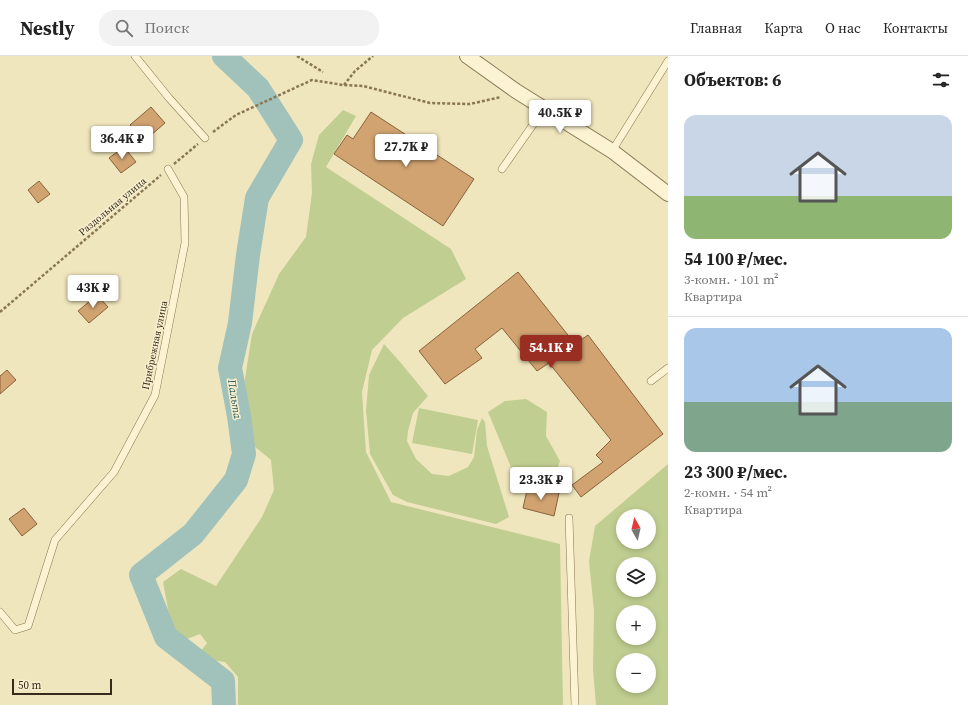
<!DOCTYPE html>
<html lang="ru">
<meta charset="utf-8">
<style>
:root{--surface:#fff;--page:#f2f2f2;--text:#222;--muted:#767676;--line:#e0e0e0;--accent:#9b2e22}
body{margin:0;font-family:"Source Serif 4",serif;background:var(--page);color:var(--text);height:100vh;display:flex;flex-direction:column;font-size:15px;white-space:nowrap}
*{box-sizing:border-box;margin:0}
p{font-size:13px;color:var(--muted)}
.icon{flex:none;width:22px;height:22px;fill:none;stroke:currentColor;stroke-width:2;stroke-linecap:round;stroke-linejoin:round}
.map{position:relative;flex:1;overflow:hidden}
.side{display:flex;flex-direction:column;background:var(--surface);width:300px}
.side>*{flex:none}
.needle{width:26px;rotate:352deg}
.fabs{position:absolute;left:616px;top:453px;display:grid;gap:8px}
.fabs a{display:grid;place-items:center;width:40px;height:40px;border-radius:50%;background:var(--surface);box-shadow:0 2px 6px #0003;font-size:20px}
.scale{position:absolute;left:12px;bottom:10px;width:100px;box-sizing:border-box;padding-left:4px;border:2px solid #372c1b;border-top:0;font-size:11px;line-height:14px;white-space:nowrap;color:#372c1b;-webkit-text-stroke:3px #f7efcd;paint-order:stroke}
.price{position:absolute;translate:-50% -34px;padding:0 9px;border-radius:4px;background:#fff;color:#222;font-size:13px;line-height:26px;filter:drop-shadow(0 1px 2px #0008)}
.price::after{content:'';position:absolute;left:50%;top:24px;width:12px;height:9px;margin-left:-6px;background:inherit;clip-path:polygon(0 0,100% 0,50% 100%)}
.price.active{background:var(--accent);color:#fff}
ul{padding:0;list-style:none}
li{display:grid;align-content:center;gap:8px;height:212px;padding:0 16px}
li+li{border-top:1px solid var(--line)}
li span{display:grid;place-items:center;height:124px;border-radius:12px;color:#555}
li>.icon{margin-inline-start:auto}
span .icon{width:72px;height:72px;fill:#fffc;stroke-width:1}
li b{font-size:17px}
h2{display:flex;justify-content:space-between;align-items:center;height:48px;padding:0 16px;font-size:17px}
header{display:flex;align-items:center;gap:24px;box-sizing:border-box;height:56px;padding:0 20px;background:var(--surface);border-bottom:1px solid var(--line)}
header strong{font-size:19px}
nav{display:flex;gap:22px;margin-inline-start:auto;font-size:14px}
.search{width:280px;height:36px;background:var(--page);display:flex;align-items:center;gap:10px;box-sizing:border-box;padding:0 14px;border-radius:16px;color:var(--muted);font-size:15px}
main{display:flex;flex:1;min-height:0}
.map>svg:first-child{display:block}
.green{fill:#c1ce91;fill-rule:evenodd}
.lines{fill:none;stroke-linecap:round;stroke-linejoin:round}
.river{stroke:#a1c1bb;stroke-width:24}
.building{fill:#d1a371;stroke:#89623a}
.lane-casing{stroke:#897655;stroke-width:8}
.street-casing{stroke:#897655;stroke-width:16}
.path{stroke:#897655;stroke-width:2.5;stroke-dasharray:3 2;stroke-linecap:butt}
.lane{stroke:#fbf3d1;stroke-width:7}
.street{stroke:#fbf3d1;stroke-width:14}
.labels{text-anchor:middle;stroke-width:3;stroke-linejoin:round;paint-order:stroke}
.street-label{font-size:10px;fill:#372c1b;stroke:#f7efcd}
.water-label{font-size:11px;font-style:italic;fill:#295658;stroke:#f7efcd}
</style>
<header>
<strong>Nestly</strong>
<div class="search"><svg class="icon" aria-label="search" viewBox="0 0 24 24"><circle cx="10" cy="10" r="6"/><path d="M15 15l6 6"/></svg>Поиск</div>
<nav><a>Главная</a><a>Карта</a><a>О нас</a><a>Контакты</a></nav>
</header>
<main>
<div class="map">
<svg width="668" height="649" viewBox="0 0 668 649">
<rect width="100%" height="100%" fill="#f0e6bd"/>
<path class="green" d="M343,54L356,60L326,111L451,193L466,223L403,262L372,294L362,336L366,396L391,446L560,488L563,649H238V621L225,606L210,604L201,595L207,587L200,578C187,583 180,587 169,578L170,564L163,526L181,513L216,530L262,461L274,434L271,404L249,386L243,335L252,278L279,218L306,181L312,137L311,108L319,79Z
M384,288L401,307L428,340L413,357L408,375L407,385L416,403L432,418L449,420L468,411L474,401L477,374L482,362L485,366L487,390L509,461L496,468L407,446L393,439L370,398L366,355L369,319Z
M526,343L547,356L546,380L560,405L551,429L518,428L488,356L505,345Z
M419,352L478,364L472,398L412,387Z
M668,408V649H596L593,613L594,555L589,505L595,470ZM623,460H649V486H623ZM623,508H649V534H623ZM623,556H649V582H623ZM623,604H649V630H623Z"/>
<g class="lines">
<path class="river" d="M224,649L223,625L166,581L141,519L193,478L236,424L244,398L239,360L230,312L240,267L248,199L257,142L291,84L258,32L224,0"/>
</g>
<path class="building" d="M151,51L165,67L144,85L130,69Z
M371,56L474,123L443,170L334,98L347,79L353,83Z
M124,91L136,106L121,117L109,102Z
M39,125L50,138L38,147L28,134Z
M518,216L575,288L588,279L663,378L581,441L572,429L603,406L596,399L611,384L549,307L537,315L502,272L475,293L482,302L445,328L419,295Z
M97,239L108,251L89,267L78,255Z
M7,314L16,324L0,338V320Z
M528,430L559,437L554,460L523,452Z
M24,452L37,468L22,480L9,463Z"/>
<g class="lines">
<defs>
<path id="lane" d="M135,0L169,42L205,82
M612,95L668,5
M502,113L544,53
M651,325L668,312
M569,462L575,649
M0,556L15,574L28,570L55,484L114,416L155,339L185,187L184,141L168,113"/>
<path id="street" d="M467,0L516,35L612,95L668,138"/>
</defs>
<use href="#lane" class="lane-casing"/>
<use href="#street" class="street-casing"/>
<path class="path" d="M297,0L323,16
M344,29L355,15L373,0
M213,76L236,59L312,24L343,29L363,30L430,47L470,48L501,41
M174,108L198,88
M0,256L161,119"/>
<use href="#lane" class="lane"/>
<use href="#street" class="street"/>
</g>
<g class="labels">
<g class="street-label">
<text transform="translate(112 150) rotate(-40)" y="4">Раздольная улица</text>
<text transform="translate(154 289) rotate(-78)" y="4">Прибрежная улица</text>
</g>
<g class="water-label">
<text transform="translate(235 343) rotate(81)" y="4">Пальта</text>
</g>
</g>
</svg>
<div class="fabs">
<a><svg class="needle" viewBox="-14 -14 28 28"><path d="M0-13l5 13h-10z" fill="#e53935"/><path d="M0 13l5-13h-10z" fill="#767676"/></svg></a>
<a><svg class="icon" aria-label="layers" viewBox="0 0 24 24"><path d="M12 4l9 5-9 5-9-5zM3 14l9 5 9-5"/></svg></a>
<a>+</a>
<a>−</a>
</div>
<div class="scale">50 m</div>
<b class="price" style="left:560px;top:78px">40.5K ₽</b>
<b class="price" style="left:122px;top:104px">36.4K ₽</b>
<b class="price" style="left:406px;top:112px">27.7K ₽</b>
<b class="price" style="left:93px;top:253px">43K ₽</b>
<b class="price active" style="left:551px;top:313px">54.1K ₽</b>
<b class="price" style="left:541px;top:445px">23.3K ₽</b>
</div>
<section class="side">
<h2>Объектов: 6<svg class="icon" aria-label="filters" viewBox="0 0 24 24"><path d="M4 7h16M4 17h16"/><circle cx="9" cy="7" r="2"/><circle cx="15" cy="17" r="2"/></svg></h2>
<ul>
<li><span style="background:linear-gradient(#c9d6e8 65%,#8fb573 0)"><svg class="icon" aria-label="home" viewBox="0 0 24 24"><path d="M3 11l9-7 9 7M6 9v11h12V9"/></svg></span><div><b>54 100 ₽/мес.</b><p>3-комн. · 101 m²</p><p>Квартира</p></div></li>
<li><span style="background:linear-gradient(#a9c7e8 60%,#7fa58c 0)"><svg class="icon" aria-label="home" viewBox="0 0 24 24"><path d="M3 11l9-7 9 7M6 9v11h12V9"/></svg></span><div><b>23 300 ₽/мес.</b><p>2-комн. · 54 m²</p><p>Квартира</p></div></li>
</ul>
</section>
</main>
